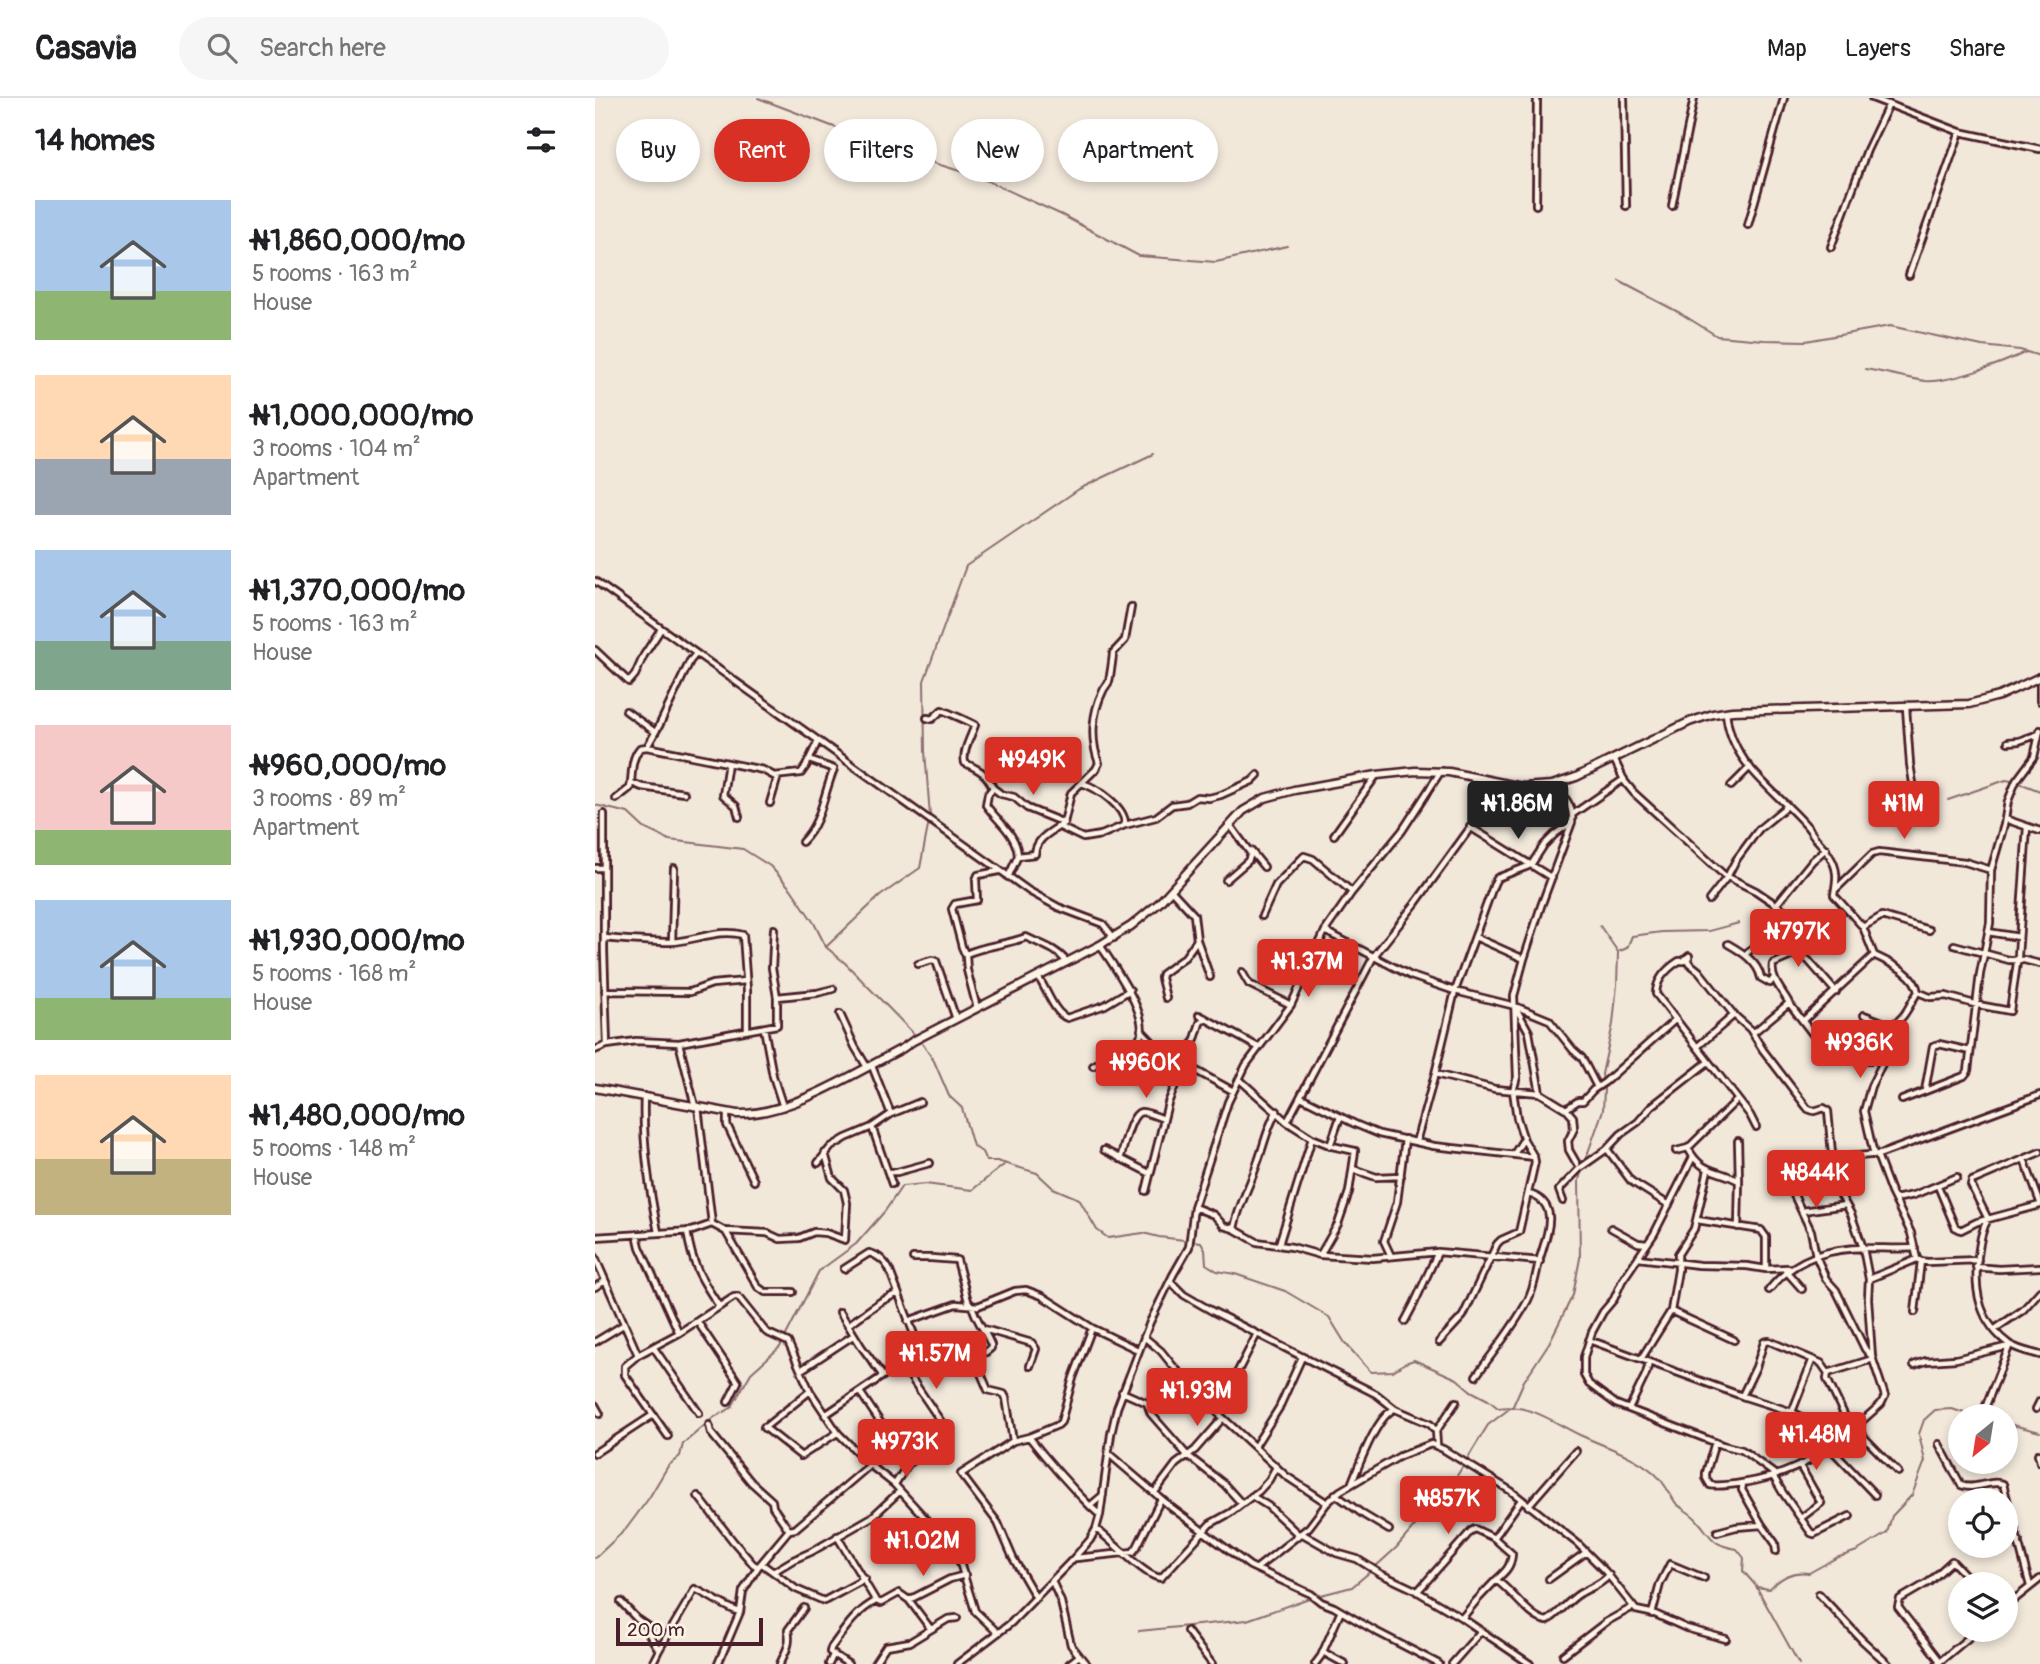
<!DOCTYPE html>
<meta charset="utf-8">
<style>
:root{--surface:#fff;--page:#f6f6f6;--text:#202124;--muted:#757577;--line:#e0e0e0;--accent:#d93025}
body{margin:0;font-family:Pangolin,sans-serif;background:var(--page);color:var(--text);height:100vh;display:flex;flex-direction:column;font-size:26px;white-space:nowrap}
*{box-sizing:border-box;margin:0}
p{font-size:23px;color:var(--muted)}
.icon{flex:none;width:38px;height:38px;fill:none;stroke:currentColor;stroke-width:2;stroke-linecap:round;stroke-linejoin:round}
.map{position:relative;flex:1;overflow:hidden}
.sheet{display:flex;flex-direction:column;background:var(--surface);width:595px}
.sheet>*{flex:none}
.guide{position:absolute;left:21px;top:21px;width:665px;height:63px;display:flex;gap:14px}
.needle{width:46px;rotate:210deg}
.tools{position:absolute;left:1353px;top:1306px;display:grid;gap:14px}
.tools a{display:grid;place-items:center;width:70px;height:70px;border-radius:50%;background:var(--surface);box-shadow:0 4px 10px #0003;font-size:35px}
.scale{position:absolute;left:21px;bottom:18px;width:147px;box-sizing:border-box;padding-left:7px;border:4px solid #4a1f2b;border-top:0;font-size:19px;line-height:24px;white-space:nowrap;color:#4a1f2b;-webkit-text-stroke:5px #fcf5e5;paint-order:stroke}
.price{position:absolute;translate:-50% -60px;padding:0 16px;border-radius:7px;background:var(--accent);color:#fff;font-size:23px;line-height:46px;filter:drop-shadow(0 2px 4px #0008)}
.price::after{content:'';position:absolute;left:50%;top:42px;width:21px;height:16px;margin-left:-10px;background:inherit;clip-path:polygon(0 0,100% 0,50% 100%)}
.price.selected{background:#222;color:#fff}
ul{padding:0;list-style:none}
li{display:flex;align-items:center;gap:21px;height:175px;padding:0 35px}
li span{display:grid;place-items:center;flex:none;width:196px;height:140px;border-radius:0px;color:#555}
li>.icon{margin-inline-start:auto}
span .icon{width:84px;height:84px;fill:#fffc;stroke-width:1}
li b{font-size:30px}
h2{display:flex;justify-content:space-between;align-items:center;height:84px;padding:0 35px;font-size:30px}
.pill{padding:0 24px;border-radius:32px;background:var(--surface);box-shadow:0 4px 10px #0003;font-size:24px;line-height:63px}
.pill.selected{background:var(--accent);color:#fff}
header{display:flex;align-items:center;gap:42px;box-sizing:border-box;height:98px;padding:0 35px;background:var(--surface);border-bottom:2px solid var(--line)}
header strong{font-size:33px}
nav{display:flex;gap:38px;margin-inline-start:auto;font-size:24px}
.search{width:490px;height:63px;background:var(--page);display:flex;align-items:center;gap:18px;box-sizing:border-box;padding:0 24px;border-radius:38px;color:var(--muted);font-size:26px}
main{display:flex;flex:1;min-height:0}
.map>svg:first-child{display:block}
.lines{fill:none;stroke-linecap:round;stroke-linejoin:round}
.stream{stroke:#8b6d6f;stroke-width:2}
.street-casing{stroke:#4a1f2b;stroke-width:10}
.secondary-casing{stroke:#4a1f2b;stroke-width:11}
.street{stroke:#fcf5e5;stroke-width:4.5}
.secondary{stroke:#fcf5e5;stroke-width:6}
</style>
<header>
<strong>Casavia</strong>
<div class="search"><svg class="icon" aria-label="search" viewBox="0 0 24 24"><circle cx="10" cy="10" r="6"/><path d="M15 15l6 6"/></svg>Search here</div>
<nav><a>Map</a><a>Layers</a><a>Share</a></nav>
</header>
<main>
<section class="sheet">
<h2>14 homes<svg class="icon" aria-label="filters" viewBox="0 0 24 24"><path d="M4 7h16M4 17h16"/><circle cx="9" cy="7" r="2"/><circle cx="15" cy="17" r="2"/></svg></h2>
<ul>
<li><span style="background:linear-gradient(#a9c7e8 65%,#8fb573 0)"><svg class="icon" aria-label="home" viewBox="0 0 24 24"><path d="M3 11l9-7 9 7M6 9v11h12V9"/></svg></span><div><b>₦1,860,000/mo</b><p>5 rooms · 163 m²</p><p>House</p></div></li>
<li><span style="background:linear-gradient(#ffd9b3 60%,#9aa5b1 0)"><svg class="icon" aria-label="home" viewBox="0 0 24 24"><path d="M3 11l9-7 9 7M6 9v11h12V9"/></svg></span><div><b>₦1,000,000/mo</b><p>3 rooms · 104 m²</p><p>Apartment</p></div></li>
<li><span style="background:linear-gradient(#a9c7e8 65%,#7fa58c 0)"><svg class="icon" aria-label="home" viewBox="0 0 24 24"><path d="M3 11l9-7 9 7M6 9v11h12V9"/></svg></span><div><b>₦1,370,000/mo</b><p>5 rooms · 163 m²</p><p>House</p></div></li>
<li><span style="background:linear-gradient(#f6c9c9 75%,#8fb573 0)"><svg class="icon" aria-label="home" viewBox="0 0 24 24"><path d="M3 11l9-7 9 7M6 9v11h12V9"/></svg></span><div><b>₦960,000/mo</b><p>3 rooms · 89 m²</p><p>Apartment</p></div></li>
<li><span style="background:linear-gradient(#a9c7e8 70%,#8fb573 0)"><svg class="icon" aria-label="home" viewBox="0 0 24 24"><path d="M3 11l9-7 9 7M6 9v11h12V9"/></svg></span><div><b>₦1,930,000/mo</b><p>5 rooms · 168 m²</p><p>House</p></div></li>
<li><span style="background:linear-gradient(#ffd9b3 60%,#c2b280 0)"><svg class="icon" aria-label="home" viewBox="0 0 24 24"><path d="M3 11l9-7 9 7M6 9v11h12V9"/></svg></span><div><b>₦1,480,000/mo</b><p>5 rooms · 148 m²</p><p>House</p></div></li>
</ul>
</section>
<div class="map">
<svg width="1445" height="1566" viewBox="0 0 1445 1566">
<rect width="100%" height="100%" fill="#f1e8da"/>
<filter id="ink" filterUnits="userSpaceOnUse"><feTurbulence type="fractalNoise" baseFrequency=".0143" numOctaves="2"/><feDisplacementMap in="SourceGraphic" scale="14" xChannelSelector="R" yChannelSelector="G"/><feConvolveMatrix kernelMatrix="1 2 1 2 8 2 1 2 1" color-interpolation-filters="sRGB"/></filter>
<g filter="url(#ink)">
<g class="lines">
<path class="stream" d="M163,0L310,56L384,79L467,117L544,158L621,164L692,148
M1024,183L1085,215L1122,238L1169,242L1211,243L1295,228L1387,248L1425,252L1445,258
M1270,271C1290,274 1310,280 1330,283C1354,285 1409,265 1431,254
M1353,702L1411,682L1422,684L1445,693
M0,707L33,715L49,730L74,742L148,751L175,768L196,791L219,825L231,849L250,865L321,938
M232,848L285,798L325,770L335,718L330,653L329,583L371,468L484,391L558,356
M1025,853L1032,850L1037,838L1067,834L1114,833L1144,825
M325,942L339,963L354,998L367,1010L378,1048L387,1054L391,1063H402L442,1075L458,1090L484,1101L502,1132L513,1140L548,1135L564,1139L606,1144L610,1151L611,1166L622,1173L640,1176L690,1193L734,1219L750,1245L776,1274L798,1273L810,1265L819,1262L862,1281L876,1293L893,1302L903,1310C936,1305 959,1325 987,1338C1011,1349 1038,1357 1058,1374C1069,1383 1073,1393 1080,1404C1086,1411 1095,1414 1101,1421C1117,1438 1115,1447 1142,1451L1149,1460L1148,1473L1162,1489L1174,1491C1186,1480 1197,1472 1214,1475L1241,1460L1262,1453L1292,1435L1297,1418L1317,1397L1330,1363L1324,1336L1329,1322L1340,1312L1357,1311L1378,1318
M989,1066L1008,1012L1009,992L1007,976L1018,926L1022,887L1023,854L1005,828
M1410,1325L1445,1334
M0,1460L31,1431L54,1400L73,1368L85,1358L88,1346L118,1320L136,1310L156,1275L185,1249L224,1173L261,1146L290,1113L307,1088L330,1086L377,1092L410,1066
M780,1469L801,1450L860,1381L893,1327L918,1308L929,1283L954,1245L978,1197L985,1160L984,1082L987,1071
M1162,1490L1204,1566
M722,1498L757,1489L776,1473
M544,1533L652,1522L717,1499"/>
<defs>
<path id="street" d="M1029,0L1031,108
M1277,0L1365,34L1445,51
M941,107L942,0
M1077,108L1099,0
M1153,127L1189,0
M1236,149L1272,52L1294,6
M1314,177L1365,34
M0,483L434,793L463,809L508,826L519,840
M0,552L34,584L40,577L49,557L66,531
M1445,586V603
M1311,609L1315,666L1321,704
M31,613L60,634
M1131,614C1135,665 1179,691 1210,726C1215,731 1218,738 1223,743C1231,751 1240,764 1241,775C1242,782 1240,790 1239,797L1268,829L1279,857C1294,865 1320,874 1323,894L1335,899L1351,898L1383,907L1415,913L1423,858L1432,729
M332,620L337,621L347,612C358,617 369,621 380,627C376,639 367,653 370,665C383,671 392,675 398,690L393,696L391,707C402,723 422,736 423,758
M1413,644L1424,643L1444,636
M52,649L64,628L95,563L101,556
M1019,661L1030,684L1039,695L1129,777L1161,793L1189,812L1191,815L1189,819L1150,857
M133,665L128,697L141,708L144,719
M37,685L47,689L89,695
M487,685C502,690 531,709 530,727
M1136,688L1155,669
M398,690L406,696L419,699L432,710L469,725
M21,701L35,690C38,676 35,662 45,650L52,649L168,672L179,678L206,675L211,668L223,643
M175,705L183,678
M9,716V853L12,947
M978,716L1029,681
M1410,721L1445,733
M465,729L488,740L506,737L530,727L561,719L577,707L592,705L602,699L614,700L626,697L657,683L663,677
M875,729L957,780
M739,737L781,678
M207,744C227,724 228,697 239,671L214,662
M656,753L669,769
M0,770H8
M413,779L423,758L440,756C441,740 456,734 469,725L476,695L501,671L504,665C495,642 497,615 508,593C509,590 514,585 514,583C515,579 518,559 518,555L530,542L536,509
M631,782L653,763L656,756L635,727
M576,792L599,817L602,842L615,879
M1240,792L1277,756L1284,754L1370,764L1396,772
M1114,802L1132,779L1141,762L1164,731L1192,708
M1181,807L1217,763L1231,751
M667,818L681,787L709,758L718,761L757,794
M1268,829L1287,818L1334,832
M730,833L816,878L860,893L920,908L954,922L978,952L987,960L1002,989
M1393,834L1424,839
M880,839L929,861
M9,840C32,842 54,844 76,844C100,843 124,830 148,837L152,892V931
M77,844L79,770
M1133,846C1147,854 1163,864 1166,880L1175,885L1178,881
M1359,847L1414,862H1429L1445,866
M371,856C391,847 411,847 431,839C447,847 461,850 472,864
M1088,863L1094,858V865L1104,873L1139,917L1155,931L1168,952L1213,1011L1219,1013L1229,1010L1233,1013L1240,1087L1256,1116L1268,1150L1274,1181L1273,1201L1277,1259L1290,1298L1286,1306C1244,1344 1212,1374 1153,1384C1141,1386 1127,1389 1115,1387L1111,1380V1375L1120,1344
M1090,863H1084C1073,870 1061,881 1061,896L1155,1017L1161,1029
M323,866L337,862L341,863L361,921
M647,874L654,886L696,907
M443,879C452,891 458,914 472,920L510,907L535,892
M10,893L95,894L117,886L151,883
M182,899L222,895L238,891
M571,900L566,880L567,876L590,859L602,842
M1194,905C1187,892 1175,881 1178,866L1201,856L1213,862L1241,894
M382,910L372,872L371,858L367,849L357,811L360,806L382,802L381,782L383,777L404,773
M922,912L934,934L945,995
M245,916L260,949L272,969
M604,917L663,949
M1269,917L1295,927L1289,962L1276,988L1269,1013L1279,1057
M1208,923L1279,857
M1295,927C1310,923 1314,906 1323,894
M169,930L178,978L188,1009
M546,932L567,954L638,993
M1158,935L1194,905L1229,951C1245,963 1269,962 1289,962
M84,945L100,1008
M1102,949L1139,917
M0,952L12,947L41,943L84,945L182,927V899L177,870L179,831
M277,968L296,1016
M498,968C508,962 517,956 526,951C531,948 537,947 541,944C563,927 515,863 505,847
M840,976L900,991L945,995L971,1011L983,1003H988L998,992L1010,984L1081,921
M644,981L692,1024L717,1040L737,1048L760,1053L754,1094L743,1126L725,1157
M1330,993L1338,948L1344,946L1375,953
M49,998C47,1044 54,1090 63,1134
M706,999L760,1026L784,1036L839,1048L939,1059
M1307,1002L1369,978L1373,973L1385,876L1395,825L1396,772L1409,727L1413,703L1421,683L1439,659L1445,632
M103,1009L117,1126
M971,1011L978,1019L979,1031L973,1043L974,1052L982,1066
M132,1014V1027L159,1083
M692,1024L779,858L820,806L907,686
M277,1029L297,1086
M1143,1043L1144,1082
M821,1044L840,976L860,893L899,786L902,780L936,767L949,747L960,736L977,724
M735,1048L745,1019
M1093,1050L1142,1002
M1012,1051L1036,1083L1074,1107
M509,1052L554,1075
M1081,1053L1093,1050C1106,1076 1123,1071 1144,1083L1143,1129
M1445,1054L1382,1081L1377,1083L1376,1087L1393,1121C1386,1133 1385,1145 1383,1158C1378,1192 1385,1225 1414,1246C1423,1252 1435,1254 1445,1257
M919,1056L928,1042
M1282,1057L1296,1094L1316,1135L1322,1161
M1098,1059L1059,1136L1027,1183L1019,1201L1008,1214L997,1234L989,1259V1277L994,1286L1021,1306L1127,1347L1147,1352L1181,1377
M525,1061C529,1050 535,1016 546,1014C553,1014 562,1019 569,1021
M1429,1061L1445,1104
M223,1065L236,1049L251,1040L277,1029L296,1016L325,1004
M758,1071L781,1079L806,1078
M293,1074H302L335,1065
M1343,1088L1360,1129L1366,1132L1382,1124L1445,1107
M551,1093L573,1005L582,983L592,967L594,956L601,938L605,925L610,920
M1300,1101L1319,1097L1362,1079
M968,1103L964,1092L985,1070L1012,1051L1026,1036L1043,1024L1057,1008L1113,964
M599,1109L619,1117L629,1128L639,1131L662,1144L697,1149L725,1157L778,1160L843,1154L945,1163
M1207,1113L1251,1107
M1102,1122L1166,1132L1171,1139V1171L1193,1170
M1016,1130L1043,1145L1052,1146
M639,1131C643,1108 655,1088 662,1066C669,1048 672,1029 682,1013
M92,1133C97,1167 106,1181 124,1208
M131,1134L163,1189L170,1194H198
M42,1136L45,1149L84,1235
M0,1139L97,1133L117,1126L130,1133L172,1135L185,1141L204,1140L219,1134L231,1135L250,1142L252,1105L249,1092L237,1080L230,1055
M684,1146L717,1040
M796,1158L789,1143L802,1104L810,1041
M0,1159L43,1257
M318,1160H336L362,1162L373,1203C379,1209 378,1213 382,1220C386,1229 392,1237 396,1247V1250L391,1254L344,1273
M1043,1160L1104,1167L1152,1168L1171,1171
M1381,1169L1404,1171L1445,1169
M249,1171L274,1155C284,1157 293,1166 296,1176L325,1252
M1191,1173L1207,1191
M1274,1181L1322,1161L1326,1163L1332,1164L1383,1162
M575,1183L589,1197L617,1213L781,1296L800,1311L835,1326L841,1333L842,1347
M0,1189L10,1183
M1174,1192C1198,1161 1232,1150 1271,1150C1288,1150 1304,1151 1320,1150
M1076,1213L1139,1242
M245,1214L266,1248L288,1278
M1320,1214L1326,1163
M102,1223L143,1284L133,1304
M313,1223L361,1206L383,1208L420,1193L431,1192L447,1198L497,1230L543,1252
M810,1223L819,1206L843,1154
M253,1227L285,1204L303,1195
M389,1231L437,1245L441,1251L435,1268
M1400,1231L1428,1212L1445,1193
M549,1239L566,1253L578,1268L628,1320L691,1378L732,1405
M994,1242L1147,1298L1197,1314
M0,1244L28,1227
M844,1244L868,1218L902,1146L906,1142L924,1134L940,1064L939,1059L929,1042L922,1020L918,993L922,979L919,898L929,861L946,808L977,724C979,707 969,698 957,687
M59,1250L104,1315
M379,1259L393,1292L409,1296L411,1300L418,1343
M1277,1259L1270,1251L1241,1192L1231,1181L1221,1158L1216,1133L1196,1091L1195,1064L1286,1056L1445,997
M1046,1261L1076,1213L1083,1172V1156L1099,1131L1113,1072
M1217,1263L1197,1314L1248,1340
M1319,1267L1331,1263L1361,1261L1414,1248
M206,1272L259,1237
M1233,1275L1278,1261
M881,1278C899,1253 919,1229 933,1202C940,1188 941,1174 945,1160C952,1137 966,1105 934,1096
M265,1294L313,1366
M527,1294L552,1305L556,1316L592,1357L629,1386L647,1406
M1147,1298L1161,1269L1169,1244L1174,1243L1226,1265L1233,1275L1232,1281L1257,1333
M0,1307L5,1316
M1390,1310L1414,1249
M1034,1311L1051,1276L1054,1265
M1441,1311L1445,1303
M622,1314L662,1236
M230,1317L331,1249H339L351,1270
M114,1327L116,1335L156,1384L177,1403L178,1409L194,1432
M169,1329L206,1358L242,1335
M169,1330L215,1293
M1260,1330L1303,1374
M842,1332L861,1304
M73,1338L30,1277V1268L43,1257L84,1235L139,1199H143L171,1234L193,1244L215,1293L243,1335L275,1367L299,1386L362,1455L380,1513L403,1535
M434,1339C453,1363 473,1386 495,1408
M1344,1346L1366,1387C1379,1393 1394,1381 1408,1386L1435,1488
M660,1348L684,1310L707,1259
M1236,1351L1280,1397
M0,1355L58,1317
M514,1356L577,1410L655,1468L716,1496L726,1504L739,1509L780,1533L844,1566
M1443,1356L1445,1364
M1205,1368L1226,1405L1206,1420
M1178,1378L1188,1395L1216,1435L1219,1436L1255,1418
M757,1384C765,1365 781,1320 799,1311
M1148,1385L1147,1392L1167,1427L1180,1445L1181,1453
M300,1386L313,1366L351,1341L353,1334L306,1265
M560,1394L581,1366L600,1352L628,1320
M740,1396L769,1417L794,1432
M103,1398L138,1443L158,1466L163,1469
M657,1398L673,1408L704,1437
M926,1402L899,1440L917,1456C916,1469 910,1474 901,1482C917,1492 935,1521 952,1523C964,1516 972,1504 984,1496C995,1489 1005,1488 1014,1477
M933,1408L981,1353
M505,1417L495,1408L508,1397
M501,1431C517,1442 550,1479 566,1480L615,1426L635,1415L664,1393L674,1382L681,1369
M1122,1434L1141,1429L1167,1427
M706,1435L741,1455L762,1461L786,1476L818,1491L867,1520L935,1566
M242,1438L281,1503
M1410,1444L1424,1443
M294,1454L307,1443L336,1426
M481,1460L538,1454L542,1449L566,1401
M167,1466L178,1474L198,1462L216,1454L277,1419L305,1393
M662,1470L714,1429L732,1405L745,1393L805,1358L836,1346L848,1351L916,1393L982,1445L1010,1473L1041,1512L1060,1516L1091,1530L1131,1541
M178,1474L201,1491L229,1503L270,1481
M954,1481L990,1455
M457,1483L466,1504L476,1547L491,1566
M822,1494L876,1433L880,1431L899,1440
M1224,1496L1267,1542L1293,1566
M441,1500L418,1460L403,1425L366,1376L418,1343L434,1339L463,1327L466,1324L478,1280L497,1230
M314,1502L355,1481L370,1477
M26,1504L42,1521L55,1530L54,1536L64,1552L57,1566
M1410,1509L1445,1481
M1057,1516L1065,1486L1075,1466L1109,1480
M867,1520L881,1503L901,1482
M592,1533L617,1566
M64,1552L100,1491C112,1496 135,1512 145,1514
M728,1554L750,1566
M968,1557L1011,1524L1038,1509
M1345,1563L1303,1509L1305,1501L1334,1484L1357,1463L1379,1486
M123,1566L145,1514L148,1493L163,1469L194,1432L200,1431L275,1367
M185,1566C191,1552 196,1547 193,1532L209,1510
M234,1566L238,1557
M253,1566L235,1554L236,1550C249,1532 261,1513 281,1503L286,1505L304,1495L314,1502L335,1530
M279,1566L291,1548L315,1544L353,1521L362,1520
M362,1566L416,1525L478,1461L495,1442L501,1431L505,1417L516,1336L522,1310L555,1224L578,1177L594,1149L599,1109L633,1004L651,967L696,907L730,833L757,794L807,733L846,673
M474,1566L484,1558
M720,1566L726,1558L746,1513
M857,1566L886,1533
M1342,1566L1384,1531"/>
<path id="secondary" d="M0,990L142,1016C193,1018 262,974 308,950L318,943L505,847L536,828L564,805L648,713L670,700L699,692L782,677L820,673L854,674L927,689L957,687L981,679L1094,624L1118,616L1137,613L1374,606L1404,598L1445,579"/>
</defs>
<use href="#street" class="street-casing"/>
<use href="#secondary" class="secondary-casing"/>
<use href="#street" class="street"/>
<use href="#secondary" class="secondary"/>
</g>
</g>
</svg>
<div class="tools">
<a><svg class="needle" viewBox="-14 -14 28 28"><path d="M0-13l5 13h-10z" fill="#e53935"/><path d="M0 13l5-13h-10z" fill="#757577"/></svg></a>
<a><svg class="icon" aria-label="locate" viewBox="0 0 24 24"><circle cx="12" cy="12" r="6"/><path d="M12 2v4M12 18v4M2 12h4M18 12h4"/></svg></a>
<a><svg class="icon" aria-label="layers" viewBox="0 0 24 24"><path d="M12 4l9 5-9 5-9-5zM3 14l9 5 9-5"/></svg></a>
</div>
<div class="scale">200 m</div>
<b class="price" style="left:438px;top:699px">₦949K</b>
<b class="price selected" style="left:923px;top:743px">₦1.86M</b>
<b class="price" style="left:1309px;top:743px">₦1M</b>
<b class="price" style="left:1203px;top:871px">₦797K</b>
<b class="price" style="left:713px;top:901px">₦1.37M</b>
<b class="price" style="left:1265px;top:982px">₦936K</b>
<b class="price" style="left:551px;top:1002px">₦960K</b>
<b class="price" style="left:1221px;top:1112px">₦844K</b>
<b class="price" style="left:341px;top:1293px">₦1.57M</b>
<b class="price" style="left:602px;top:1330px">₦1.93M</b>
<b class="price" style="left:1221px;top:1374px">₦1.48M</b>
<b class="price" style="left:311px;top:1381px">₦973K</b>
<b class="price" style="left:853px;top:1438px">₦857K</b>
<b class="price" style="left:328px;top:1480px">₦1.02M</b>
<div class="guide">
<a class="pill">Buy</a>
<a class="pill selected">Rent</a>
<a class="pill">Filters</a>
<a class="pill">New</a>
<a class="pill">Apartment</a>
</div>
</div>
</main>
